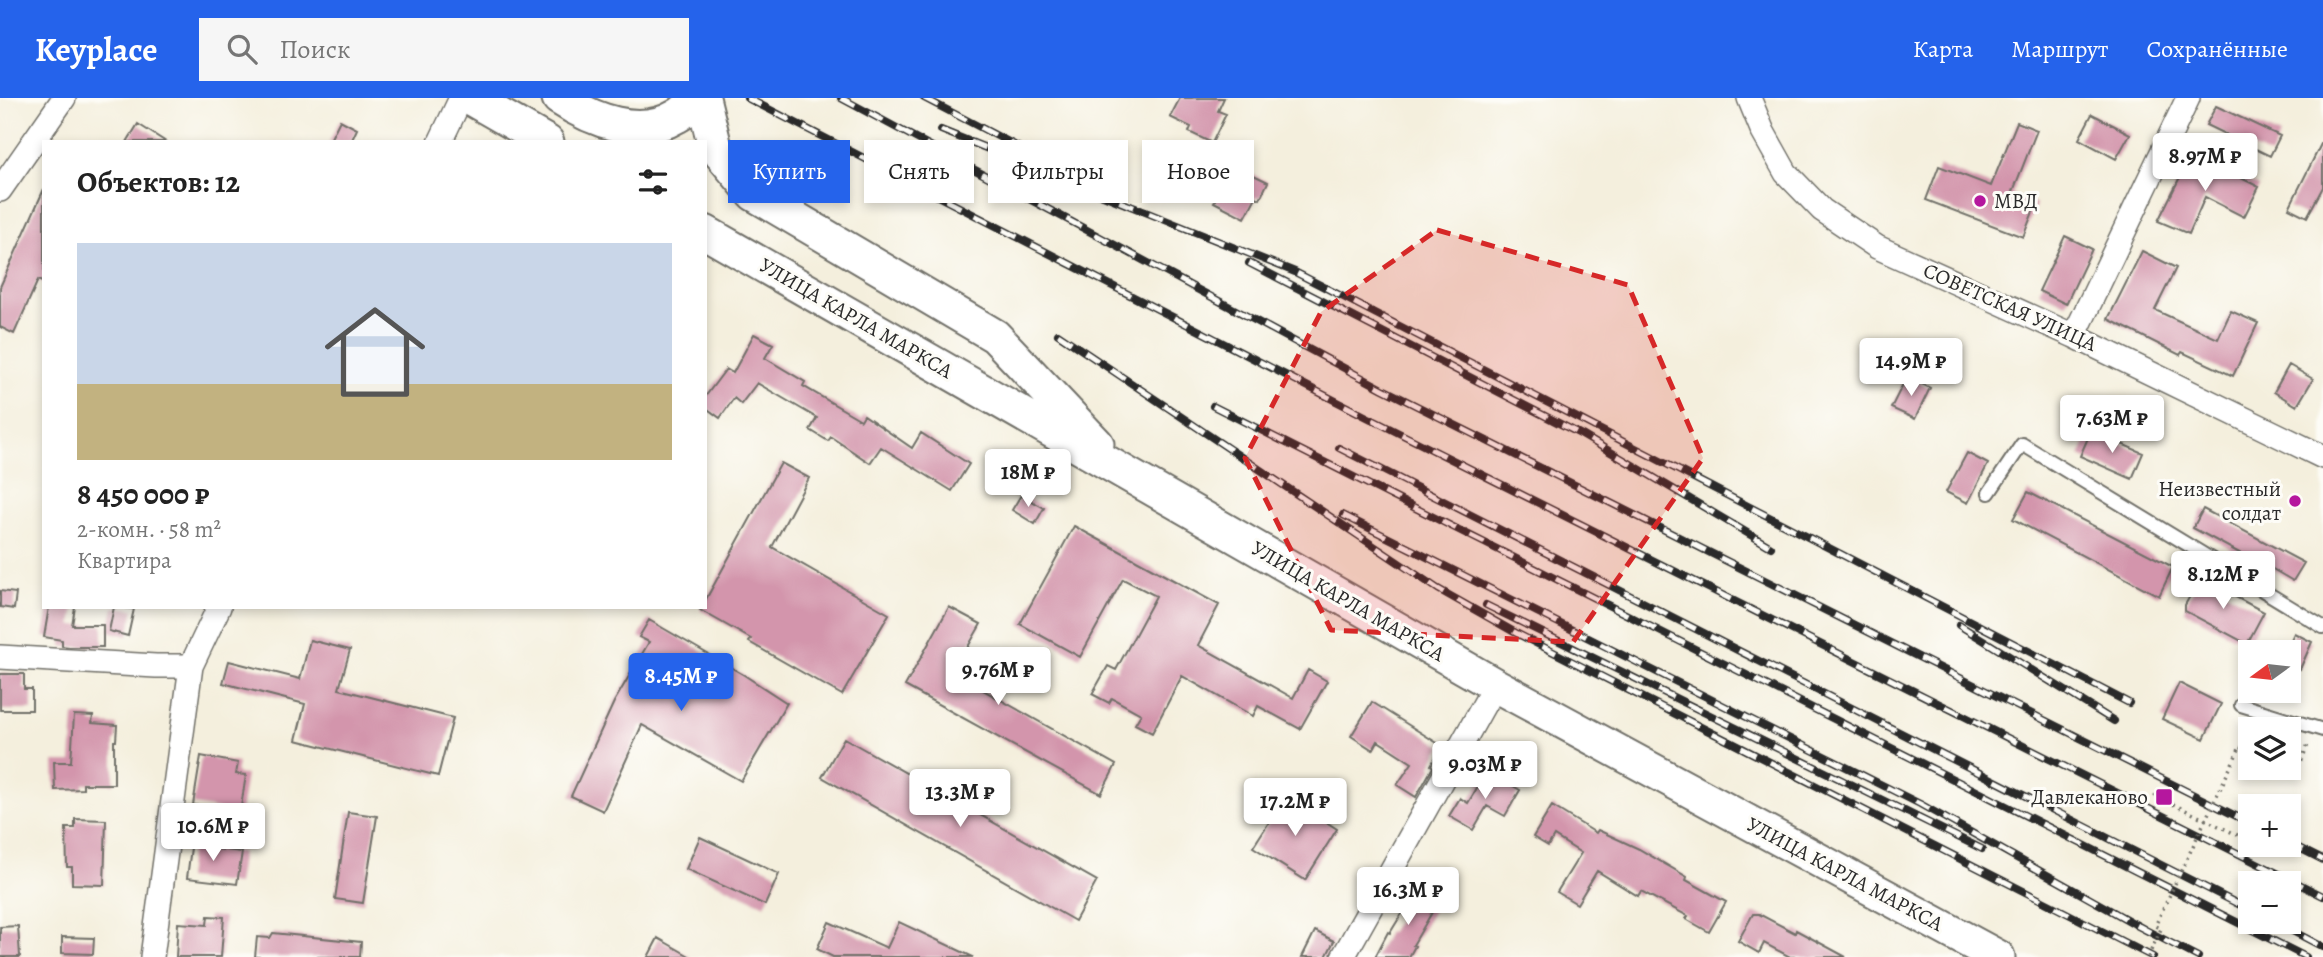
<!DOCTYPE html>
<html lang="ru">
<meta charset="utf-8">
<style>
:root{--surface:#fff;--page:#f6f6f6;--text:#222;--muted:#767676;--accent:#2563eb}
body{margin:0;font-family:Alegreya,serif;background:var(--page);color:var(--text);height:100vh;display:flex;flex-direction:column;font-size:26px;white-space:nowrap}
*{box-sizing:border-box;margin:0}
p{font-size:23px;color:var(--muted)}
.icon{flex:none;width:38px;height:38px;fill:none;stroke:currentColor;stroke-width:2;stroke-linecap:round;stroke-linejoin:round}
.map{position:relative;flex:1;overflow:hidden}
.details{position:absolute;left:42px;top:42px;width:665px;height:469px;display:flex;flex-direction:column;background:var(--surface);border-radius:0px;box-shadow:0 4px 10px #0003}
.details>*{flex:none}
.banner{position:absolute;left:728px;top:42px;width:665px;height:63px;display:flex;gap:14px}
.needle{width:46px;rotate:255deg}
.tools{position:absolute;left:2238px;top:542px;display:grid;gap:14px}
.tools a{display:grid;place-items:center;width:63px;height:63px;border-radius:0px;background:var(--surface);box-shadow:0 4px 10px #0003;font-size:35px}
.price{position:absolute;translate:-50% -60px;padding:0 16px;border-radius:7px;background:#fff;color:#222;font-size:23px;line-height:46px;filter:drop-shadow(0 2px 4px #0008)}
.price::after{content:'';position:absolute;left:50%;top:42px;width:21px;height:16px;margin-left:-10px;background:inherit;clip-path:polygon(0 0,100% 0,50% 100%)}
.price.selected{background:var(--accent);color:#fff}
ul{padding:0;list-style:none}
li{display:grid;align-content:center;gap:14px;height:371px;padding:0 35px}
li span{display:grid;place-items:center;height:217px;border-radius:0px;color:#555}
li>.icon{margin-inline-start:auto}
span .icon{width:126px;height:126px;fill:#fffc;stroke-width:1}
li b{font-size:30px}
h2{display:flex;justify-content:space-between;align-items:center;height:84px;padding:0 35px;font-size:30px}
.tag{padding:0 24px;border-radius:0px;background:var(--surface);box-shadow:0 4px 10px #0003;font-size:24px;line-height:63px}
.tag.selected{background:var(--accent);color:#fff}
header{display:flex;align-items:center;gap:42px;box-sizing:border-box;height:98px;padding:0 35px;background:var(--accent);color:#fff}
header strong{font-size:33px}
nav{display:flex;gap:38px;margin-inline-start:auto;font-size:24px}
.search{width:490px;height:63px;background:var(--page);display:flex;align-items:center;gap:18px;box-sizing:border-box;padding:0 24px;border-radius:0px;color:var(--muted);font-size:26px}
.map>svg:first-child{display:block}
.building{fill:#d395ac}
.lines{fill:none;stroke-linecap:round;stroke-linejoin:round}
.lane-casing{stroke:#717069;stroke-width:16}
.street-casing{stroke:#717069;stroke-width:26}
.secondary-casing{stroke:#717069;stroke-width:37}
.path{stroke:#717069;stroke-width:3.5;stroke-dasharray:2 5;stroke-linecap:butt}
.lane{stroke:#fff;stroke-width:12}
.street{stroke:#fff;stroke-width:23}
.secondary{stroke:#fff;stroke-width:33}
.rail-casing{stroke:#2b2b2b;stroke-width:8}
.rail{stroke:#fdfcf7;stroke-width:5;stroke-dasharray:16;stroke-linecap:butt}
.path-bridge{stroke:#717069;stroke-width:3.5;stroke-dasharray:2 5;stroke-linecap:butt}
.marked{fill:#d62828;fill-opacity:0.2;stroke:#d62828;stroke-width:5;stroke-dasharray:14 9;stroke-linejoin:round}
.poi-dot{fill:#b5179e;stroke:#fdfcf7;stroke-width:2.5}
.labels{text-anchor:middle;stroke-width:6;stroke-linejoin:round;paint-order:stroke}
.poi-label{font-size:21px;fill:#2b2b2b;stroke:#fdfcf7;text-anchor:end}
.street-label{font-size:21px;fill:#2b2b2b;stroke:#fdfcf7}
</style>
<header>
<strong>Keyplace</strong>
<div class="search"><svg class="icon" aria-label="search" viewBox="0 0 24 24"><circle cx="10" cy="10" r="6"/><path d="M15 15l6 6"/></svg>Поиск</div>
<nav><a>Карта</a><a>Маршрут</a><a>Сохранённые</a></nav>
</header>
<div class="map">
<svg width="2323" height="859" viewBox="0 0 2323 859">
<rect width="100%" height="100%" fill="#fdfcf7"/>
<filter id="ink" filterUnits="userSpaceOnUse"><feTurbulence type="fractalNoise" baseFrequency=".0143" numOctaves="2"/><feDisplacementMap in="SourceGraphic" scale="14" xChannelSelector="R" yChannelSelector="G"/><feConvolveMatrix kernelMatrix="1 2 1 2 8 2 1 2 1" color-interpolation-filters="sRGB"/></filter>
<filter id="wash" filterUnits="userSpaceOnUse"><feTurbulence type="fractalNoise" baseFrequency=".00686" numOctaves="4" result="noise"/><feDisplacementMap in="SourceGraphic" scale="28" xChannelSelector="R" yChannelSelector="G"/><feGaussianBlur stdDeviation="1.57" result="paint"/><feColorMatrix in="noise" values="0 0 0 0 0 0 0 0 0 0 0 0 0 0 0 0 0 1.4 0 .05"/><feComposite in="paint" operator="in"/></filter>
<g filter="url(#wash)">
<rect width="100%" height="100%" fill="#f4efdd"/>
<g id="blocks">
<path class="building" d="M1180,0H1224L1218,13L1226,16L1212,45L1189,34L1191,29L1170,19Z
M2216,8L2280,38L2270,58L2206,27Z
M2092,16L2130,36L2116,61L2079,41Z
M340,22L357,31L351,44H329Z
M2017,24L2037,32L2012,96L2036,106L2023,139L1926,102L1939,68L1991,88Z
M138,26L166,44H127Z
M2323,42V89L2307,119L2289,110Z
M2192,55L2259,89L2244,119L2205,99L2189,136L2158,123Z
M1233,67L1268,84L1260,101L1256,99L1245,120L1214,104Z
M44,91V185L38,182L14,236L0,229V189Z
M2065,138L2092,151L2066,206L2039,193Z
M2142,153L2176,170L2155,212L2218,241L2231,213L2258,225L2233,278L2182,254L2180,257L2108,221Z
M754,236L773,246L765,260L805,284L803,288L861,322L864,317L912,350L921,335L969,366L952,393L881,349L870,365L831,339L828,343L810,332L817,320L757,285L741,306L734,300L720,320L705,309V299L726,271L733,275Z
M2289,267L2313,281L2297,308L2274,294Z
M1907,278L1930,290L1915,321L1891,310Z
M2091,333L2143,355L2132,381L2080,358Z
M1967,355L1988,366L1968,405L1946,394Z
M781,365L809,380L772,449L889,516L842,597L749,544L751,541L700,512L702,509H705V503Z
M2028,394L2173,469L2159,498L2013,421Z
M1021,397L1044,410L1035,426L1012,412Z
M2203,411L2304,465L2293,483L2247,456L2245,458L2193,430Z
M1074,428L1219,507L1198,547L1293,600L1308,572L1327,583L1300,631L1258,608L1253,618L1182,578L1152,635L1135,626L1141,616L1112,600L1109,605L1092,596L1108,568L1116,572L1156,498L1123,481L1080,559L1020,526Z
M2200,480L2264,514L2247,546L2185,513V507Z
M0,493L16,495L14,511L0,509Z
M49,509H75L72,527H103V549H69L62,548V542L44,539Z
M114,509L134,511L128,538L109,533Z
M949,509L981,526L953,575L1116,667L1101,696L905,588Z
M649,522L744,577L787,605L741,683L642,627L603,713L571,698L614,604L649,544L639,539Z
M2294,535L2312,544L2300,571L2289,565V546Z
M310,542L350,552L339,591L453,620L438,678L296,642L305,606L223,585L229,563L300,581Z
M0,576H24V591H32V612H0Z
M2179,585L2221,606L2204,641L2162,621Z
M1372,604L1442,648L1431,667L1433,669L1416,699L1397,687L1412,665L1378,643L1373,652L1351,638Z
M74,617L93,618L92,625L117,627L116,643H114V686H83V691L55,692L54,664H71Z
M844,640L1097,783L1075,823L822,679Z
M201,658L238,665L236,676L246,677L240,715L193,707Z
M1487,673L1520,692L1505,718L1487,708L1473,732L1449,718L1460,700L1468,705Z
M1286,698L1337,731L1305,782L1253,749Z
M1552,708L1596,735L1598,732L1639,751L1687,779L1686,782L1726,804L1709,834L1686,821L1688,818L1641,793L1638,798L1597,773L1577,806L1557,794L1581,755L1554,738L1548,748L1533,739Z
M348,714L377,718L363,805L335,801Z
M75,721L106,722L104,787L72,786V769H67L66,730H75Z
M700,739L779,776L765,807L686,771Z
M192,742L217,746L216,751L242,754L237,786L187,780Z
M1417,791L1438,804L1413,847L1415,848L1409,859H1375L1388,834L1390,835Z
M1753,816H1759L1795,835L1796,832L1846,859H1790L1764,845L1759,855L1738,843Z
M208,818L224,819L221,859H176L178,825L207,827Z
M829,824L887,850L899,824L973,859H833L817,851Z
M18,828L20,859H0V829Z
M1315,833L1334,843L1326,859H1302Z
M273,835L361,844L360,859H255L257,839L270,840Z
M62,839L94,840L93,856L62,855Z
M658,840L691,859H648Z"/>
</g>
</g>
<g filter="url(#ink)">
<use href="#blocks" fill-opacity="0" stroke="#717069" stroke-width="2"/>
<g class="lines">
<defs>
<path id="lane" d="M1989,395L2022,346L2323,529
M2241,607L2323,632"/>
<path id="street" d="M1749,0L1763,34L1786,75L1822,112L1877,149L2074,238L2323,359
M440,44L461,0
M0,92L64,0
M2074,238L2188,0
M0,559L156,568H191
M152,859L191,568L219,509
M1343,859L1495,587"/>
<path id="secondary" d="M470,0L547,44
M559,0C592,22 639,41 677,18C685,14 691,6 698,0
M703,0L715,49L754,96L995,238L1097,346
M705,134L1495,587L1998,859"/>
</defs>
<use href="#lane" class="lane-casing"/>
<use href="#street" class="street-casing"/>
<use href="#secondary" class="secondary-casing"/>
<path class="path" d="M2240,649L2250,654
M2284,670L2296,676L2309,644
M2154,697L2250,743"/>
<use href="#lane" class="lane"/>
<use href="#street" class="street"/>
<use href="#secondary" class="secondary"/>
<defs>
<path id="rail" d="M747,0L1367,319L2323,798
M841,0L1383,291L2250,725
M924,0L1045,63
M941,32L1295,174L2129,605
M1249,165L1582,337L1771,449
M1058,236L1438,491L1516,535L2153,859
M1213,308L2306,859
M1339,350L2250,812
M1343,417L1920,706L2144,831
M1486,507L1982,751
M1959,527L2114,623
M2289,745L2323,762
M2275,824L2323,849
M2136,827L2198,859"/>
</defs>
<use href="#rail" class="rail-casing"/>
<use href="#rail" class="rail"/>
<path class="path-bridge" d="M2148,859L2161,831L2155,828L2240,649"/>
</g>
</g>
<path class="marked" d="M1437,132L1628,187L1703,360L1573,544L1331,532L1245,360L1321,214Z"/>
<g class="poi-dot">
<circle cx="1980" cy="103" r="7"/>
<circle cx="2295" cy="403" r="7"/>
<rect x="2155" y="690" width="18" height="18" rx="3.5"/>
</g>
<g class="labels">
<g class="poi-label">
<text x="1994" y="110" text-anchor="start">МВД</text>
<text x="2281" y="398">Неизвестный<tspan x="2281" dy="24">солдат</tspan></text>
<text x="2148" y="706">Давлеканово</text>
</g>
<g class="street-label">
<text transform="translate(2010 209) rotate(24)" y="7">СОВЕТСКАЯ УЛИЦА</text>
<text transform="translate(856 220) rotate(30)" y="7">УЛИЦА КАРЛА МАРКСА</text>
<text transform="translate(1348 503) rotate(30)" y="7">УЛИЦА КАРЛА МАРКСА</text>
<text transform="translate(1845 776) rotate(28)" y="7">УЛИЦА КАРЛА МАРКСА</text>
</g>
</g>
</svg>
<div class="tools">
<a><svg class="needle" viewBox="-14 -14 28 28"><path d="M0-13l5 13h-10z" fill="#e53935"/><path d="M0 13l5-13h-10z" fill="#767676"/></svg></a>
<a><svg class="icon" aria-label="layers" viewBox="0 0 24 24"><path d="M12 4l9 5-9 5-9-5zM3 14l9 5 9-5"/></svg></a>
<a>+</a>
<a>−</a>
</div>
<b class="price" style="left:2205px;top:95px">8.97M ₽</b>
<b class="price" style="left:1911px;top:300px">14.9M ₽</b>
<b class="price" style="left:2112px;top:357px">7.63M ₽</b>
<b class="price" style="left:1028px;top:411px">18M ₽</b>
<b class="price" style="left:2223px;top:513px">8.12M ₽</b>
<b class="price" style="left:998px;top:609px">9.76M ₽</b>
<b class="price selected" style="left:681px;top:615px">8.45M ₽</b>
<b class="price" style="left:1485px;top:703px">9.03M ₽</b>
<b class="price" style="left:960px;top:731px">13.3M ₽</b>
<b class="price" style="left:1295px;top:740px">17.2M ₽</b>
<b class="price" style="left:213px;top:765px">10.6M ₽</b>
<b class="price" style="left:1408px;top:829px">16.3M ₽</b>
<div class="banner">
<a class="tag selected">Купить</a>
<a class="tag">Снять</a>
<a class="tag">Фильтры</a>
<a class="tag">Новое</a>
</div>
<section class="details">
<h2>Объектов: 12<svg class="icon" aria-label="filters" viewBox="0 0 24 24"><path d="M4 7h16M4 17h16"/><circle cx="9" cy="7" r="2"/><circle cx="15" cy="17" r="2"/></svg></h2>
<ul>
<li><span style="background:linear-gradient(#c9d6e8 65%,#c2b280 0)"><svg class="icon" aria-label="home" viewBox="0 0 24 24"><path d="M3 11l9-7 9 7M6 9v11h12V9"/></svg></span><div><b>8 450 000 ₽</b><p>2-комн. · 58 m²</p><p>Квартира</p></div></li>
</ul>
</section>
</div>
